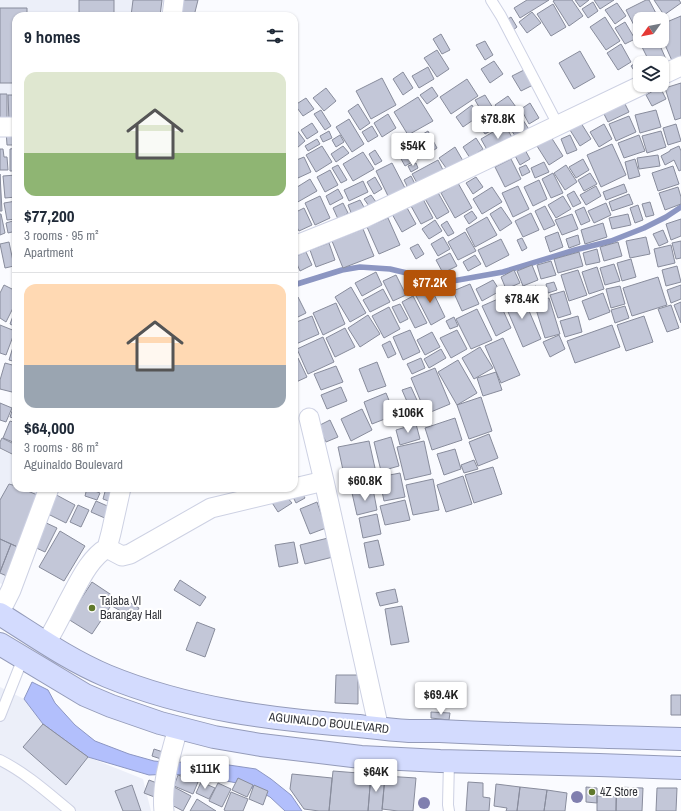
<!DOCTYPE html>
<meta charset="utf-8">
<style>
:root{--surface:#fff;--page:#f2f2f3;--text:#1f2937;--muted:#747a83;--line:#e0e1e3;--accent:#b45309}
body{margin:0;font-family:"Archivo Narrow",sans-serif;background:var(--page);color:var(--text);height:100vh;display:flex;flex-direction:column;font-size:15px;white-space:nowrap}
*{box-sizing:border-box;margin:0}
p{font-size:13px;color:var(--muted)}
.icon{flex:none;width:22px;height:22px;fill:none;stroke:currentColor;stroke-width:2;stroke-linecap:round;stroke-linejoin:round}
.map{position:relative;flex:1;overflow:hidden}
.panel{position:absolute;left:12px;top:12px;width:286px;height:480px;display:flex;flex-direction:column;background:var(--surface);border-radius:12px;box-shadow:0 1px 3px #0004}
.panel>*{flex:none}
.needle{width:26px;rotate:237deg}
.tools{position:absolute;left:633px;top:12px;display:grid;gap:8px}
.tools a{display:grid;place-items:center;width:36px;height:36px;border-radius:8px;background:var(--surface);box-shadow:0 1px 3px #0004;font-size:20px}
.price{position:absolute;translate:-50% -34px;padding:0 9px;border-radius:4px;background:#fff;color:#222;font-size:13px;line-height:26px;filter:drop-shadow(0 1px 2px #0008)}
.price::after{content:'';position:absolute;left:50%;top:24px;width:12px;height:9px;margin-left:-6px;background:inherit;clip-path:polygon(0 0,100% 0,50% 100%)}
.price.active{background:var(--accent);color:#fff}
ul{padding:0;list-style:none}
li{display:grid;align-content:center;gap:8px;height:212px;padding:0 12px}
li+li{border-top:1px solid var(--line)}
li span{display:grid;place-items:center;height:124px;border-radius:12px;color:#555}
li>.icon{margin-inline-start:auto}
span .icon{width:72px;height:72px;fill:#fffc;stroke-width:1}
li b{font-size:17px}
h2{display:flex;justify-content:space-between;align-items:center;height:48px;padding:0 12px;font-size:17px}
.map>svg:first-child{display:block}
.built{fill:#eceff9}
.water{fill:#b2bffc;stroke:#8c96c2}
.lines{fill:none;stroke-linecap:round;stroke-linejoin:round}
.stream{stroke:#8c96c2;stroke-width:5.5}
.building{fill:#c3c7d8;stroke:#888c9c}
.service-casing{stroke:#cdd1e3;stroke-width:12}
.minor-casing{stroke:#cdd1e3;stroke-width:21}
.trunk-casing{stroke:#949bb9;stroke-width:24}
.service{stroke:#fff;stroke-width:10}
.minor{stroke:#fff;stroke-width:19}
.trunk{stroke:#d3dbfe;stroke-width:22}
.tree{fill:#807faf}
.poi-dot{fill:#60792c;stroke:#fff;stroke-width:1.5}
.labels{text-anchor:middle;stroke-width:4;stroke-linejoin:round;paint-order:stroke}
.poi-label{font-size:12px;fill:#33353b;stroke:#fff;text-anchor:start}
.street-label{font-size:12px;fill:#33353b;stroke:#fff}
</style>
<div class="map">
<svg width="681" height="811" viewBox="0 0 681 811">
<rect width="100%" height="100%" fill="#fafbff"/>
<path class="built" d="M0,0H164L162,16H16V122L0,123Z
M0,449L16,457V488H47L8,588L0,583Z
M0,687L24,699L43,724L88,757L143,779L151,811H0Z"/>
<path class="water" d="M32,682L48,690L55,703L75,725L95,741L129,754L154,761L175,763L195,760L256,769L271,779L291,795L302,811H285L270,797L257,790L242,784L211,778L173,774L149,775L88,757L43,724L24,699Z"/>
<g class="lines">
<path class="stream" d="M297,284L342,270L360,267L390,269L411,274L428,281L447,282L503,272L575,250L611,241L644,228L666,217L681,207"/>
</g>
<path class="building" d="M79,0H114V16H79Z
M133,0H162L160,16H131Z
M179,0H198L194,16H175Z
M527,0H549L520,18L514,8Z
M555,0H572L583,16L569,26L553,1Z
M575,0H589L580,7Z
M594,0H614L600,9Z
M646,0H649L659,19H640V30L637,31L626,10Z
M654,0H679L681,3L664,15Z
M593,2L598,11L588,18L582,9Z
M617,3L626,16L615,24L605,10Z
M553,4L566,27L551,36L537,14Z
M0,8H27V16H16V83H0Z
M532,12L541,23L527,33L519,22Z
M681,16V60L673,63L662,38V24Z
M511,17L517,27L512,31L505,21Z
M605,17L620,41L606,50L590,27Z
M625,22L635,39L625,44L615,28Z
M441,34L450,50L442,54L433,39Z
M485,41L493,55L485,60L476,45Z
M655,41H658L669,66L662,69V63H650L642,47Z
M621,44L631,62L618,70L607,53Z
M437,50L449,69L437,77L424,58Z
M580,51L595,77L574,89L559,63Z
M641,59L644,63H640V79L631,66Z
M494,61L503,74L490,83L481,69Z
M428,67L434,79L419,88L412,76Z
M524,70L533,85L521,91L512,76Z
M403,72L413,88L403,95L393,79Z
M382,78L396,105L371,119L356,91Z
M467,79L478,96L451,114L440,97Z
M681,83V118L675,120L665,88Z
M432,87L438,96L427,104L420,95Z
M660,87L666,99L652,106L646,95Z
M326,88L336,101L324,111L313,98Z
M0,94H7V122H0Z
M8,95H16V122H9Z
M485,95L493,108L483,114L475,100Z
M508,96L521,114L508,124L495,105Z
M418,97L433,121L408,135L394,112Z
M306,98L314,109L303,116L295,105Z
M624,102L629,112L608,122L603,112Z
M530,103L539,118L529,124L521,109Z
M358,104L370,123L360,130L348,111Z
M472,105L479,116L463,127L456,117Z
M321,110L331,126L325,130L314,114Z
M656,110L661,127L640,133L635,115Z
M493,112L501,125L485,134L477,122Z
M388,114L396,128L382,137L374,123Z
M629,116L636,132L616,141L609,124Z
M349,119L364,144L352,152L336,127Z
M523,120L530,131L517,139L510,128Z
M312,123L318,132L307,139L301,130Z
M581,123L591,139L580,146L570,130Z
M604,124L612,139L599,147L590,132Z
M676,124L681,141L668,145L663,128Z
M505,125L514,141L490,155L481,139Z
M372,126L378,136L368,142L362,132Z
M296,129L305,141L297,148L294,144V131Z
M6,131H16V145H7Z
M329,131L332,138L323,142L320,136Z
M428,131L437,148L428,154L418,137Z
M661,131L666,147L647,153L642,136Z
M340,135L344,142L336,147L332,140Z
M570,135L577,150L567,154L561,139Z
M639,135L645,151L624,158L618,143Z
M414,136L425,155L405,166L395,148Z
M551,137L563,156L549,165L537,146Z
M476,138L483,149L470,158L463,147Z
M317,139L320,144L308,151L305,146Z
M612,144L626,175L601,187L587,155Z
M322,146L332,162L316,172L306,155Z
M343,146L349,153L336,162L331,154Z
M523,146L530,159L520,165L513,152Z
M679,146L681,151V170L679,171L674,160L665,165L661,156L670,151V150Z
M455,147L466,166L451,175L439,158Z
M16,148V171H10V149Z
M0,149H3L4,157H7L8,170H0Z
M375,150L382,161L375,165L369,154Z
M363,152L374,169L353,181L343,164Z
M658,155L660,166L639,169L637,158Z
M304,157L311,172L298,178L294,169V161Z
M511,159L521,179L505,187L495,167Z
M583,159L589,170L576,178L569,167Z
M635,159L640,176L629,179L625,162Z
M438,160L446,176L421,190L412,174Z
M544,162L549,172L535,178L531,168Z
M392,163L405,188L388,196L376,171Z
M416,163L418,168L411,172L408,166Z
M338,165L347,180L341,183L332,168Z
M526,165L530,172L522,176L519,168Z
M566,165L577,182L565,190L554,173Z
M673,166L679,184L658,191L652,173Z
M330,170L338,185L325,192L317,177Z
M553,173L563,193L551,198L542,179Z
M590,173L597,184L584,191L578,180Z
M0,174L2,211H0Z
M16,175V197L5,198L3,176Z
M411,176L417,188L410,192L404,180Z
M375,177L382,189L374,194L367,182Z
M476,177L483,187L473,194L466,183Z
M310,179L317,191L296,203L294,200V189Z
M539,180L547,199L533,206L524,187Z
M363,181L368,192L349,201L344,190Z
M458,183L472,208L455,218L441,193Z
M624,184L627,192L606,200L603,192Z
M518,186L529,209L513,217L502,193Z
M596,186L601,196L586,205L580,195Z
M492,187L502,202L482,214L473,199Z
M678,187L681,197V204L665,210L659,193Z
M338,189L343,198L330,205L326,196Z
M436,189L449,212L437,219L424,197Z
M574,191L581,203L573,207L567,195Z
M629,194L633,204L612,211L609,202Z
M371,195L376,202L369,206L364,199Z
M320,196L330,218L315,225L305,203Z
M563,196L571,209L556,218L548,205Z
M423,199L433,218L421,224L411,206Z
M360,200L365,209L352,215L348,205Z
M16,201V219L7,220L4,203Z
M650,202L654,215L646,217L642,204Z
M343,203L348,213L338,219L333,208Z
M606,203L611,215L594,223L588,211Z
M638,205L643,220L635,223L630,208Z
M406,206L416,224L402,232L392,214Z
M545,206L555,225L544,230L535,211Z
M501,207L512,223L500,231L490,214Z
M584,207L590,221L581,225L575,211Z
M304,208L312,225L299,231L294,222V213Z
M472,211L477,218L469,224L464,216Z
M531,213L539,230L523,237L515,221Z
M0,214H1L5,233L0,235Z
M572,214L578,229L562,235L555,220Z
M628,214L631,225L612,229L609,218Z
M487,217L497,235L475,247L466,229Z
M388,218L400,245L379,254L367,227Z
M681,219V236L671,240L666,224Z
M16,220V231L8,233L6,223Z
M435,220L442,231L429,239L422,229Z
M447,221L454,233L448,236L441,225Z
M603,223L607,237L585,244L581,230Z
M363,229L374,256L343,268L332,241Z
M663,230L668,242L659,246L653,234Z
M465,232L476,251L458,260L448,242Z
M558,232L563,247L550,252L545,237Z
M578,235L580,244L569,248L566,239Z
M443,237L450,249L438,256L431,244Z
M646,237L650,254L630,258L626,241Z
M522,238L527,248L522,251L517,240Z
M501,239L509,255L486,267L478,250Z
M681,241V258L676,259L672,243Z
M9,242L14,266L5,268L0,244Z
M618,242L622,256L604,261L600,247Z
M329,243L335,260L316,267L310,250Z
M418,244L424,254L416,259L410,248Z
M671,245L675,263L658,267L654,249Z
M597,249L600,262L586,265L583,253Z
M306,252L312,265L300,271L294,257Z
M579,252L583,266L558,273L554,259Z
M450,253L457,266L443,273L436,260Z
M475,255L481,264L468,271L463,262Z
M631,259L636,277L622,281L617,263Z
M551,261L556,275L541,279L537,265Z
M614,264L620,281L605,285L600,268Z
M532,265L538,280L523,286L517,271Z
M677,266L681,282L666,286L662,270Z
M597,267L604,289L589,294L582,272Z
M514,270L520,283L506,289L501,277Z
M578,270L587,295L569,301L561,275Z
M376,272L382,285L362,296L355,283Z
M396,275L406,295L393,301L383,281Z
M658,277L667,305L632,316L623,288Z
M493,280L500,291L482,301L476,289Z
M554,282L557,290L548,293L546,284Z
M429,284L445,317L431,325L414,292Z
M470,284L479,304L462,311L453,291Z
M4,285L16,291V302L6,322L0,318V293Z
M681,285V299L671,303L667,290Z
M536,286L540,298L531,301L527,289Z
M620,286L625,304L611,308L606,289Z
M351,287L366,313L350,322L335,297Z
M383,289L390,302L370,312L363,300Z
M564,291L571,314L558,318L550,295Z
M521,292L541,339L523,347L503,300Z
M603,293L610,312L589,320L582,301Z
M413,296L427,323L415,328L402,302Z
M298,297L306,313L294,319V299Z
M549,298L560,334L545,338L534,303Z
M498,299L511,328L496,336L482,306Z
M681,302V323L674,305Z
M336,303L345,324L323,335L313,313Z
M400,304L408,319L400,323L392,307Z
M671,305L679,328L667,332L658,309Z
M625,306L629,318L615,323L611,310Z
M389,307L400,329L384,338L372,316Z
M477,309L492,340L471,349L456,319Z
M368,315L380,334L360,347L348,328Z
M13,316L16,317V327L10,324Z
M312,316L319,334L296,344L294,338V323Z
M578,316L582,332L565,337L560,321Z
M644,316L653,342L626,351L617,325Z
M454,317L458,326L450,329L446,321Z
M0,325L15,331L6,355L0,353Z
M612,325L620,347L575,363L567,341Z
M345,328L355,347L335,357L326,338Z
M410,330L420,352L403,360L393,337Z
M457,330L467,349L451,358L440,338Z
M432,332L440,347L425,355L417,340Z
M559,335L565,349L550,357L543,342Z
M16,337V362L9,360Z
M323,337L334,362L308,374L297,349Z
M503,338L520,375L501,383L485,346Z
M390,341L396,354L388,358L382,345Z
M480,347L493,368L474,379L462,358Z
M441,349L446,358L429,368L424,359Z
M298,358L307,377L294,383V360Z
M421,358L425,368L412,374L407,364Z
M458,360L477,393L457,405L438,372Z
M377,362L386,386L368,392L359,369Z
M5,363L16,366V393L0,389V380Z
M336,366L343,382L321,390L314,374Z
M435,368L450,404L426,414L411,378Z
M496,372L502,390L483,396L477,378Z
M341,387L347,401L327,409L321,395Z
M411,387L421,409L412,413L402,390Z
M386,393L395,415L372,424L364,402Z
M481,397L492,431L469,439L457,405Z
M0,403L12,408L6,422L0,420Z
M14,405L16,406V419L10,417Z
M362,409L372,430L351,441L341,419Z
M455,418L462,440L432,450L425,428Z
M330,420L338,437L326,442L318,426Z
M10,421L16,423V434L13,442L3,438Z
M416,424L420,439L400,445L396,430Z
M489,434L498,458L478,466L469,442Z
M391,437L399,466L381,471L374,442Z
M2,438L16,445V456L0,448V442Z
M369,441L377,477L346,484L338,447Z
M424,441L431,474L405,480L397,447Z
M455,449L461,469L444,475L437,454Z
M474,460L478,469L464,473L461,465Z
M493,467L502,494L474,503L465,475Z
M400,473L405,497L384,501L379,477Z
M463,476L472,504L446,512L437,485Z
M433,479L439,510L413,515L406,485Z
M9,484L16,486V488H20L40,496L20,548L0,539V500Z
M87,488L100,493L97,500L85,496Z
M106,488H114V503L103,499Z
M300,489L305,498L296,503L291,493Z
M373,489L377,510L357,515L352,493Z
M51,492L75,505L66,523L42,511Z
M286,496L292,503L278,512L269,498Z
M405,500L410,520L385,525L380,506Z
M96,501L112,508L107,519L91,512Z
M317,502L326,528L310,534L300,509Z
M78,505L89,510L81,527L70,522Z
M377,514L381,534L363,538L359,518Z
M42,521L57,528L45,552L30,545Z
M60,531L85,546L64,581L39,567Z
M336,536L341,555L305,564L300,545Z
M0,539L11,544L0,572Z
M378,540L384,565L369,568L364,543Z
M294,542L298,563L279,567L275,545Z
M11,544L20,548L9,577L0,573V572Z
M180,580L206,597L200,606L174,590Z
M92,582L116,598L92,634L68,619Z
M395,589L398,602L380,606L376,593Z
M118,596L139,608L133,618L112,606Z
M402,606L409,642L391,645L385,609Z
M197,622L215,629L205,657L186,650Z
M336,675H358V704L335,703Z
M671,695H681V715H671Z
M431,712L450,713L449,720L431,718Z
M43,724L88,757L66,785L23,747Z
M154,749L166,753L164,760L152,756Z
M333,771L371,774L368,811H329Z
M292,774L332,778L329,811H319L304,809L290,789Z
M371,774L385,776L382,811H368Z
M178,775L198,782L193,794L174,786Z
M385,776L416,778L413,811H398L382,809Z
M238,778L253,785L247,797L232,790Z
M149,780L162,785L157,798L144,793Z
M201,782L215,788L209,799L196,793Z
M468,782L483,783V797L490,798L489,811H466Z
M218,783L231,789L222,807L209,801Z
M496,784L520,787L517,811H506L507,808L494,806Z
M132,785L141,811H123L115,791Z
M254,785L268,791L263,805L249,799Z
M174,787L191,796L183,811L166,802Z
M520,787L547,790L544,811H517Z
M586,787L597,788V803L586,802Z
M617,787L643,788L642,811H616Z
M657,788H677L676,811H656Z
M547,790L567,793L565,811H544Z
M231,792L248,799L243,811H226L224,810Z
M597,796H616V811H597Z
M197,799L216,811H190Z"/>
<g class="lines">
<defs>
<path id="service" d="M491,0L501,16L558,125
M0,716L23,658
M0,760C26,773 48,793 70,811
M449,811L448,805L449,761"/>
<path id="minor" d="M172,16L174,0
M662,75L681,66
M0,127H16
M294,246L364,218L642,85
M309,418L324,481L379,729
M107,548L111,533L121,488
M0,612L11,590L49,488
M46,643C54,630 61,616 68,602C78,584 89,558 107,548L122,556L130,554L211,508L324,481
M164,811C161,784 171,754 178,728"/>
<path id="trunk" d="M0,614C35,636 69,660 107,676C187,709 274,720 359,726C376,728 392,730 409,731C419,731 430,731 440,731C521,735 601,737 681,739
M0,644L85,695L111,706L160,723L214,737L261,745L361,757L440,761L599,765L681,768"/>
</defs>
<use href="#service" class="service-casing"/>
<use href="#minor" class="minor-casing"/>
<use href="#trunk" class="trunk-casing"/>
<use href="#service" class="service"/>
<use href="#minor" class="minor"/>
<use href="#trunk" class="trunk"/>
</g>
<g class="tree">
<circle cx="577" cy="797" r="6"/>
<circle cx="424" cy="803" r="6"/>
</g>
<g class="poi-dot">
<circle cx="92" cy="608" r="4"/>
<circle cx="592" cy="792" r="4"/>
</g>
<g class="labels">
<g class="poi-label">
<text x="100" y="605">Talaba VI<tspan x="100" dy="14">Barangay Hall</tspan></text>
<text x="600" y="796">4Z Store</text>
</g>
<g class="street-label">
<text transform="translate(329 723) rotate(6)" y="4">AGUINALDO BOULEVARD</text>
</g>
</g>
</svg>
<div class="tools">
<a><svg class="needle" viewBox="-14 -14 28 28"><path d="M0-13l5 13h-10z" fill="#e53935"/><path d="M0 13l5-13h-10z" fill="#747a83"/></svg></a>
<a><svg class="icon" aria-label="layers" viewBox="0 0 24 24"><path d="M12 4l9 5-9 5-9-5zM3 14l9 5 9-5"/></svg></a>
</div>
<b class="price" style="left:498px;top:140px">$78.8K</b>
<b class="price" style="left:413px;top:167px">$54K</b>
<b class="price active" style="left:430px;top:304px">$77.2K</b>
<b class="price" style="left:522px;top:320px">$78.4K</b>
<b class="price" style="left:408px;top:434px">$106K</b>
<b class="price" style="left:365px;top:502px">$60.8K</b>
<b class="price" style="left:441px;top:716px">$69.4K</b>
<b class="price" style="left:205px;top:790px">$111K</b>
<b class="price" style="left:376px;top:793px">$64K</b>
<section class="panel">
<h2>9 homes<svg class="icon" aria-label="filters" viewBox="0 0 24 24"><path d="M4 7h16M4 17h16"/><circle cx="9" cy="7" r="2"/><circle cx="15" cy="17" r="2"/></svg></h2>
<ul>
<li><span style="background:linear-gradient(#dfe7d0 65%,#8fb573 0)"><svg class="icon" aria-label="home" viewBox="0 0 24 24"><path d="M3 11l9-7 9 7M6 9v11h12V9"/></svg></span><div><b>$77,200</b><p>3 rooms · 95 m²</p><p>Apartment</p></div></li>
<li><span style="background:linear-gradient(#ffd9b3 65%,#9aa5b1 0)"><svg class="icon" aria-label="home" viewBox="0 0 24 24"><path d="M3 11l9-7 9 7M6 9v11h12V9"/></svg></span><div><b>$64,000</b><p>3 rooms · 86 m²</p><p>Aguinaldo Boulevard</p></div></li>
</ul>
</section>
</div>
